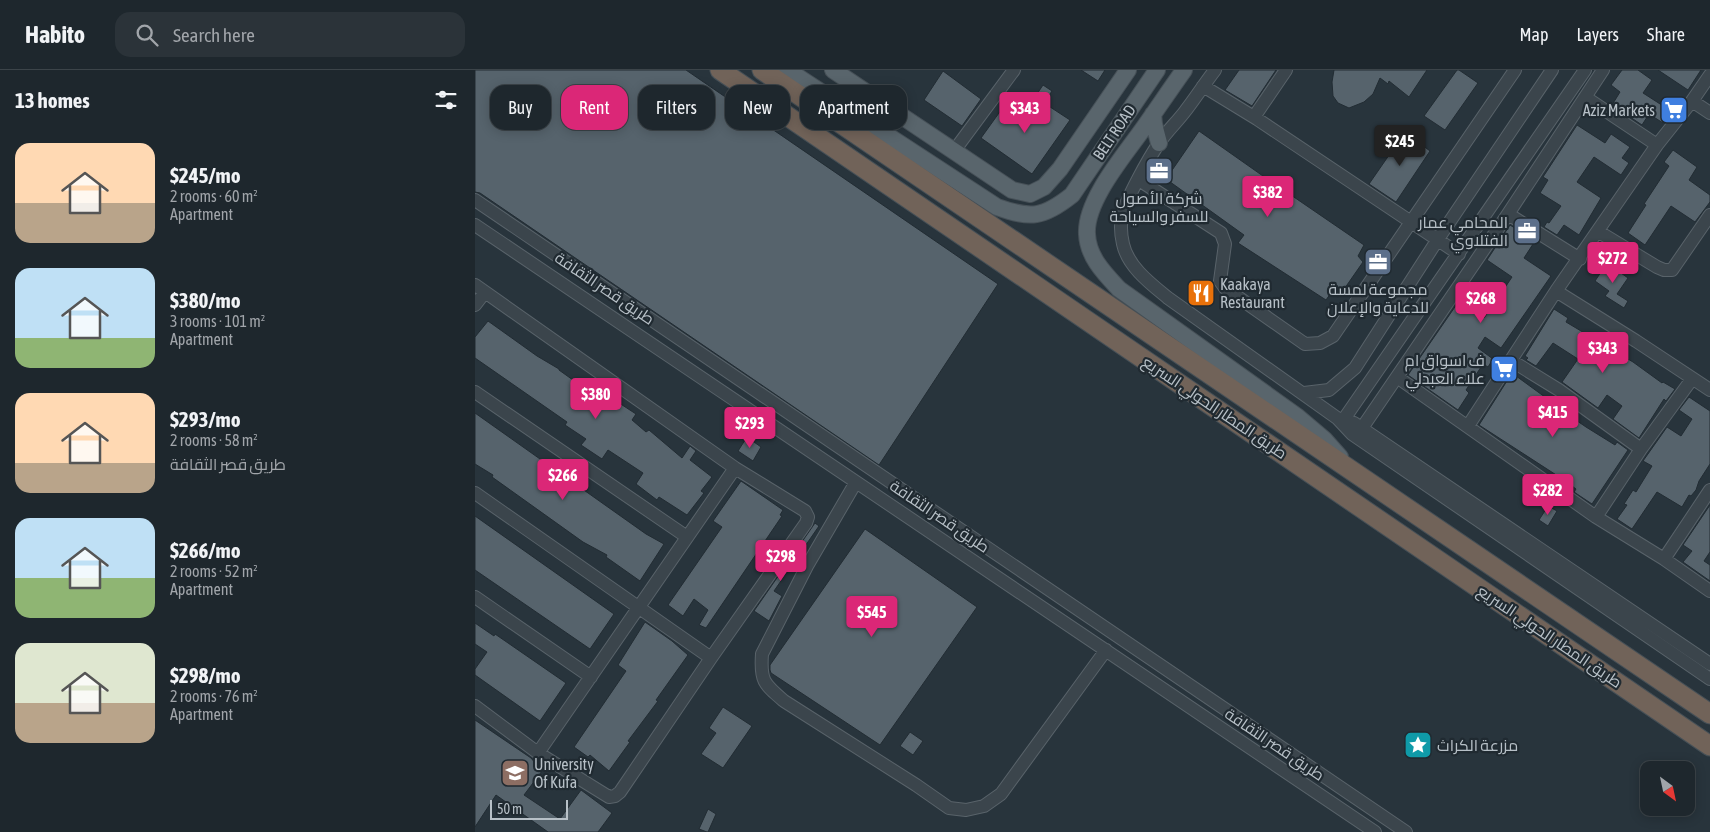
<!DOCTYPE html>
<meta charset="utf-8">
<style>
:root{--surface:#1e272d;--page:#2b3339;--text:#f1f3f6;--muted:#a1a5aa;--line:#3c4449;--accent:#db2777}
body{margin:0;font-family:"Asap Condensed",Cairo,sans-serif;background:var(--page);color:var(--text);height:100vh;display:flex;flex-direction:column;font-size:19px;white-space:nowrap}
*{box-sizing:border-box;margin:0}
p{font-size:16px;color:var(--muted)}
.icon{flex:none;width:28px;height:28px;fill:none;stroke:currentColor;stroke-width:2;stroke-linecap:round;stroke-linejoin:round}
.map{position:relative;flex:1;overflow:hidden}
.side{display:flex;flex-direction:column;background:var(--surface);width:475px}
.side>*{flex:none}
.guide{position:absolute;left:15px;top:15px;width:475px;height:45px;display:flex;gap:10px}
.needle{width:32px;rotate:147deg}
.fabs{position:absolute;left:1165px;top:691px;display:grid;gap:10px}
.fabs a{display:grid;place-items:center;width:55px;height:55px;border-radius:10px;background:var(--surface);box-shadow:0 2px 12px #0003,0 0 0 1px var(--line);font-size:25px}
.scale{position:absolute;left:15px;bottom:12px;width:78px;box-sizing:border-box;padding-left:5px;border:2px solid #b7c0c7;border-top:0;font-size:14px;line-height:18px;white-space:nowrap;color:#b7c0c7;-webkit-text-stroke:4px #202a31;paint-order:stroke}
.price{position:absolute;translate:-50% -42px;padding:0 11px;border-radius:5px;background:var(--accent);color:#fff;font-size:16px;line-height:32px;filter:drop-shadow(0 1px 2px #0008)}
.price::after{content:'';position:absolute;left:50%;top:30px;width:15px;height:11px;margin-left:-8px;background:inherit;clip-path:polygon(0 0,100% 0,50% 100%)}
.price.selected{background:#222;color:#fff}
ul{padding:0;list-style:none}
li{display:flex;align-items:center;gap:15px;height:125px;padding:0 15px}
li span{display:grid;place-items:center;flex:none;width:140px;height:100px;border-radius:15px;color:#555}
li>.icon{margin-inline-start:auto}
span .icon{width:60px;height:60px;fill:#fffc;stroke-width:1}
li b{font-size:21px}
h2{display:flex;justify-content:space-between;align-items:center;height:60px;padding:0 15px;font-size:21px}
.pill{padding:0 18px;border-radius:15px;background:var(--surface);box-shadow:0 2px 12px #0003,0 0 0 1px var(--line);font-size:18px;line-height:45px}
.pill.selected{background:var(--accent);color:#fff}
header{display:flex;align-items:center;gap:30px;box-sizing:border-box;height:70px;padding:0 25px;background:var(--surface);border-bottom:1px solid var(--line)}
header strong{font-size:24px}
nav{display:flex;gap:28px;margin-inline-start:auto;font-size:18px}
.search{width:350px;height:45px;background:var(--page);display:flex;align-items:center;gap:12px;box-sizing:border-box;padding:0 18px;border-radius:15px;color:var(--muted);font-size:19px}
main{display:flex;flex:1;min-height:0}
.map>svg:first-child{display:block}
.building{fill:#56636c;stroke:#222c33}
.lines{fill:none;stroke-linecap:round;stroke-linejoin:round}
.minor-casing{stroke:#59636a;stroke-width:14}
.major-casing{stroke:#475158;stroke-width:18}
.highway-casing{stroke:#465057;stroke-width:21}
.minor{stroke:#3b454c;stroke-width:12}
.major{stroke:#59656c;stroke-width:16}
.highway{stroke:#716359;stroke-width:19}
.labels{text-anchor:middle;stroke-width:4.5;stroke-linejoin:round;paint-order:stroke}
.poi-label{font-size:16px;fill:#b7c0c7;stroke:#202a31;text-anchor:end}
.street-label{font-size:16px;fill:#b7c0c7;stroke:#202a31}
</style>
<header>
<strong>Habito</strong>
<div class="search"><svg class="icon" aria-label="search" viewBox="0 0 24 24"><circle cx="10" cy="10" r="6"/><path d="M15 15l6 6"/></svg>Search here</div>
<nav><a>Map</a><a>Layers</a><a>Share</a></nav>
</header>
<main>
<section class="side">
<h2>13 homes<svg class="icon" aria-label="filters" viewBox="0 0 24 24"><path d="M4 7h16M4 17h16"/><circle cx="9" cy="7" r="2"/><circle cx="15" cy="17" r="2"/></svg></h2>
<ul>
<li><span style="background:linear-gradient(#ffd9b3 60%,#b9a48a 0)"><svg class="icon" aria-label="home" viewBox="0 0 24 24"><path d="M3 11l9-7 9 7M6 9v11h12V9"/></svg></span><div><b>$245/mo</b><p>2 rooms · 60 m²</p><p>Apartment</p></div></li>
<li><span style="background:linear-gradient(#bfe0f5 70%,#8fb573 0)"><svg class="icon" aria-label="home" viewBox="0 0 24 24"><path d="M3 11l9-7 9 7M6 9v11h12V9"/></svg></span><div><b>$380/mo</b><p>3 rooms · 101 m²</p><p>Apartment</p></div></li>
<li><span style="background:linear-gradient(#ffd9b3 70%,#b9a48a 0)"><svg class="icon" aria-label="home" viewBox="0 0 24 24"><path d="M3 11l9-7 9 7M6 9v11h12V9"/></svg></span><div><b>$293/mo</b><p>2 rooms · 58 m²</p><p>طريق قصر الثقافة</p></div></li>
<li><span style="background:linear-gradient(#bfe0f5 60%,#8fb573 0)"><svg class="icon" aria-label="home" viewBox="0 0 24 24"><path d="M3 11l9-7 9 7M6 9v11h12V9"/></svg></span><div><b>$266/mo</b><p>2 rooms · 52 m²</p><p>Apartment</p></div></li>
<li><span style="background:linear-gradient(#dfe7d0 60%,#b9a48a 0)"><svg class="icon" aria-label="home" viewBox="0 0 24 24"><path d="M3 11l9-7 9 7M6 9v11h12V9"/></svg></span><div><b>$298/mo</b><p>2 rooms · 76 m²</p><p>Apartment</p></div></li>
</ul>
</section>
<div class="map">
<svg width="1235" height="762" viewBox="0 0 1235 762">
<rect width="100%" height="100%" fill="#28343c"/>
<path class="building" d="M0,0H211L523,214L404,395L5,123L0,122Z
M606,0H630L623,11Z
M764,0H801L777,36L750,20Z
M859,0H952L934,27L914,11L913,14L905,8L898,24L889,32L874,38L863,33L858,26L857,12Z
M982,0H984L1003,13L970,60L949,46Z
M1147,0H1163L1177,10L1168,23L1196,41L1188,53L1174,44L1167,55L1137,35L1145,22L1136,15Z
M1183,0H1226L1213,20Z
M468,1L506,29L487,56L449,30Z
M568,15L577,21L569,33L560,27Z
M534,29L558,46L569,33L595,50L557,104L506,68Z
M1102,55L1130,73L1136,64L1155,77L1147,88L1154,93L1146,105L1119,87L1102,112L1126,128L1104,165L1089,155L1082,165L1069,157L1072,152L1074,153L1086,136L1065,123L1073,110L1068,107Z
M724,61L805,118L808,114L816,119L813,123L889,175L883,186L888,192L865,225L858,220L851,230L763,173L769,165L691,109Z
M930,62L955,81L921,132L894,114Z
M1198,80L1222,97L1214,110L1235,125V132L1220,152L1196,136L1170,175L1153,163L1171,135L1169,134L1194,96L1189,92Z
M1035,155L1060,171L1049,188L1076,206L1026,278L1010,267L1003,278L1018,289L1013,297L1008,294L991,320L994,323L983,340L933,305L984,231L1009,248L1023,228L1037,207L1012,190Z
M1132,193L1153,208L1142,224L1153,231L1149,238L1130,226L1134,221L1120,211Z
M1079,239L1093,248L1091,252L1158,292L1187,313L1188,312L1200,319L1191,331L1189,329L1164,368L1138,349L1147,336L1132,325L1123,338L1087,312L1103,289L1078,273L1061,296L1051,290L1053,288L1050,286Z
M13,251L62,286L84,299V300L130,333L135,327L161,344L157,350L171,362L174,360L207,388L215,376L221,381L215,390L237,407L226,421L229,423L212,445L184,427L182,430L161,414L168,403L133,380L127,389L106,375L111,369L90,355L92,352L0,288V267Z
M1037,303L1074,330L1073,331L1111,357L1140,375L1142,372L1153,380L1117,434L1099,422L1101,419L1089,410L1004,355Z
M1214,327L1235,341V394L1224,411L1221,420L1216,426L1214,425L1207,437L1182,422L1157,459L1142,449L1152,435L1149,434L1158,420L1161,422L1177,396L1168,391L1192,357L1206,366L1217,349L1204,340Z
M0,343L171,464L189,474L165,511L131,487L132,485L108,472L17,407L18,405L0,394Z
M272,367L286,377L278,391L263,381Z
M266,411L308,440L305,445L307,446L231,558L224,555L233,540L219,529L208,546L193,535L247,457L238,451Z
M1235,435V482L1229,491L1235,495V511L1208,492L1217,481L1208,475Z
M1073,436L1082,441L1073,456L1064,450Z
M0,446L139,544L115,579L0,500Z
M340,453L344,456L299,521L307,526L294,551L279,541Z
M390,459L502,537L405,675L296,603L295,600V595Z
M170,552L197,571L213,585L181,630L183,631L153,671L155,672L134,701L115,685L113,687L99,677L151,601L143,595Z
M0,553L19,566L20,564L91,613L65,651L0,605V599L12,582L0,574Z
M248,637L277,656L248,698L226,684L241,663L234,658Z
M0,650L56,688L67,701L49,725L85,749L106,720L137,743L123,762H73L21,725L0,757Z
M435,662L448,671L438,685L425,676Z
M233,739L241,744L233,762H232L224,759Z"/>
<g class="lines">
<defs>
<path id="minor" d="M740,0C730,13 721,27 711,40C703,51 692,61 684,73C674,88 650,130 647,147C645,156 646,165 648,174C653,197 676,214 693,228L862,348L877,364L1235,609
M728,16L782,49L984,184
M1110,27L1182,75
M1217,31L1235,43
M779,47L811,0
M479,81L539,0
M664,110L746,163L750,174L745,211L750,218L830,274L845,273L858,266L1040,0
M0,130L931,762
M1033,144L1105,189
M0,155L900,762
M1124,162L1182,197L1189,200H1197L1235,145
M0,215L260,398L330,441L333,447L331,453L236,588L145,722L140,726L134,727L63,683L0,636
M1081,221L1161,271L1235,320
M0,235L10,222
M1037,291L1084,320L1166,379
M922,307L1121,447L1189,489L1235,521
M0,322L212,467
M829,323L854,320L880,298L963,169L1077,0
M862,348L879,353L1235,594
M869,349L1110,0
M993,356L1081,221L1182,75L1217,31L1235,5
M887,358L1033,144L1128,0
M381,412L332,496L287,584C285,611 289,614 309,631L441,715L474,738L491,740L509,736L526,724L631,580
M0,423L236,588
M1121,447L1166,379L1217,309
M1189,489L1235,420
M0,527L116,607
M63,683L260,398"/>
<path id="major" d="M307,0L323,7L522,137C556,149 568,148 597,125L682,0
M358,0L537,120L555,124L569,117L585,99L653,0
M709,0C694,21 680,42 665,63C647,88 610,132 612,164C613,187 629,203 644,219L823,347L849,369L865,387
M678,44L679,54L684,73"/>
<path id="highway" d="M245,0L1235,676
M287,0L1235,644"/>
</defs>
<use href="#minor" class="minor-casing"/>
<use href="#major" class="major-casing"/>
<use href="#highway" class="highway-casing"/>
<use href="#minor" class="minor"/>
<use href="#major" class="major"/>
<use href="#highway" class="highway"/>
</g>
<defs>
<symbol id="supermarket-square" viewBox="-11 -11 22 22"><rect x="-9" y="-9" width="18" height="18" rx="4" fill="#3f7fe0" stroke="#202a31"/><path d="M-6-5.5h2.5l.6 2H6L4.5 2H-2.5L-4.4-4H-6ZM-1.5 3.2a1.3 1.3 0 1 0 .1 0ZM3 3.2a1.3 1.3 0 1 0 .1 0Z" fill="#fff"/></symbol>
<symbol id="office-square" viewBox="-11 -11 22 22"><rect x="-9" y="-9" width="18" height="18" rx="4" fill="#5c6f8a" stroke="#202a31"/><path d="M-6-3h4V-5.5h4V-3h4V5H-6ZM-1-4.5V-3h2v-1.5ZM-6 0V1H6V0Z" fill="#fff"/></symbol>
<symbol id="restaurant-square" viewBox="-11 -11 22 22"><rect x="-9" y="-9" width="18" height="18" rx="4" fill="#e8710a" stroke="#202a31"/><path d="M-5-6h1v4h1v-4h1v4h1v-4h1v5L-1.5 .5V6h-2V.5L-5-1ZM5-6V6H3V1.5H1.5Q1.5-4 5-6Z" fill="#fff"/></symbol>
<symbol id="sight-square" viewBox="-11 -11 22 22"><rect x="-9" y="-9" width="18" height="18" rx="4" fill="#0f9aa8" stroke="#202a31"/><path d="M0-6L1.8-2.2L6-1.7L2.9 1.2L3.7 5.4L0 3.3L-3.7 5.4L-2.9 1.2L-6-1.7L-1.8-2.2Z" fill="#fff"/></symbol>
<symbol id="university-square" viewBox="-11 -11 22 22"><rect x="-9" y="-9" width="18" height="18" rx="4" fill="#8d6e63" stroke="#202a31"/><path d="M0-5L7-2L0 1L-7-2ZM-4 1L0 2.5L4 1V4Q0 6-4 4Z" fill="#fff"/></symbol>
</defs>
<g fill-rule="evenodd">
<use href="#supermarket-square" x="1183" y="24" width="32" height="32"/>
<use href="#office-square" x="668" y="85" width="32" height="32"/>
<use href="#office-square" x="1036" y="145" width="32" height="32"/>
<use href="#office-square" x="887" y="176" width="32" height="32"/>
<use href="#restaurant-square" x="710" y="207" width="32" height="32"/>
<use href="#supermarket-square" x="1013" y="283" width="32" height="32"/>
<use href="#sight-square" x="927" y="659" width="32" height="32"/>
<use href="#university-square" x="24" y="687" width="32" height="32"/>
</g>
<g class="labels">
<g class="poi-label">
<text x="1180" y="46">Aziz Markets</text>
<text x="684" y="134" text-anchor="middle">شركة الأصول<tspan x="684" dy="18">للسفر والسياحة</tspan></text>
<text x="1033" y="158">المحامي عمار<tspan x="1033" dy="18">الفتلاوي</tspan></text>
<text x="745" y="220" text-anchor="start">Kaakaya<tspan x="745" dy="18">Restaurant</tspan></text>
<text x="903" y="225" text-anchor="middle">مجموعة لمسة<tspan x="903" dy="18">للدعاية والإعلان</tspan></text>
<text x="1010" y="296">ف اسواق ام<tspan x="1010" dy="18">علاء العبدلي</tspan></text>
<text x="962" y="681" text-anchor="start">مزرعة الكراث</text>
<text x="59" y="700" text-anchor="start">University<tspan x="59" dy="18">Of Kufa</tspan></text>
</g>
<g class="street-label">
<text transform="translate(639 62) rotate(-56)" y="6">BELT ROAD</text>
<text transform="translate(130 218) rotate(34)" y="6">طريق قصر الثقافة</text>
<text transform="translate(740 337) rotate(34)" y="6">طريق المطار الحولي السريع</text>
<text transform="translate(465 446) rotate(34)" y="6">طريق قصر الثقافة</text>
<text transform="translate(1075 566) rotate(34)" y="6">طريق المطار الحولي السريع</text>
<text transform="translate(800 674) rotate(34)" y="6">طريق قصر الثقافة</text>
</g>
</g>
</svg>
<div class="fabs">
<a><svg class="needle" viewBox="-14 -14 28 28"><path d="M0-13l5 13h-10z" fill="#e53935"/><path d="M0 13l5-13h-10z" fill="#a1a5aa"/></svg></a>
</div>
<div class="scale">50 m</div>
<b class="price" style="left:550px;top:64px">$343</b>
<b class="price selected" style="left:925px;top:97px">$245</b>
<b class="price" style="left:793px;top:148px">$382</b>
<b class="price" style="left:1138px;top:214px">$272</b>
<b class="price" style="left:1006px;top:254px">$268</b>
<b class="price" style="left:1128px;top:304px">$343</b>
<b class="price" style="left:121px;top:350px">$380</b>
<b class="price" style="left:1078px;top:368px">$415</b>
<b class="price" style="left:275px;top:379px">$293</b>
<b class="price" style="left:88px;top:431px">$266</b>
<b class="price" style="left:1073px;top:446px">$282</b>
<b class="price" style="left:306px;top:512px">$298</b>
<b class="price" style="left:397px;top:568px">$545</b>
<div class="guide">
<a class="pill">Buy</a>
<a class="pill selected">Rent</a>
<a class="pill">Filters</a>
<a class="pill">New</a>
<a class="pill">Apartment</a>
</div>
</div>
</main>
